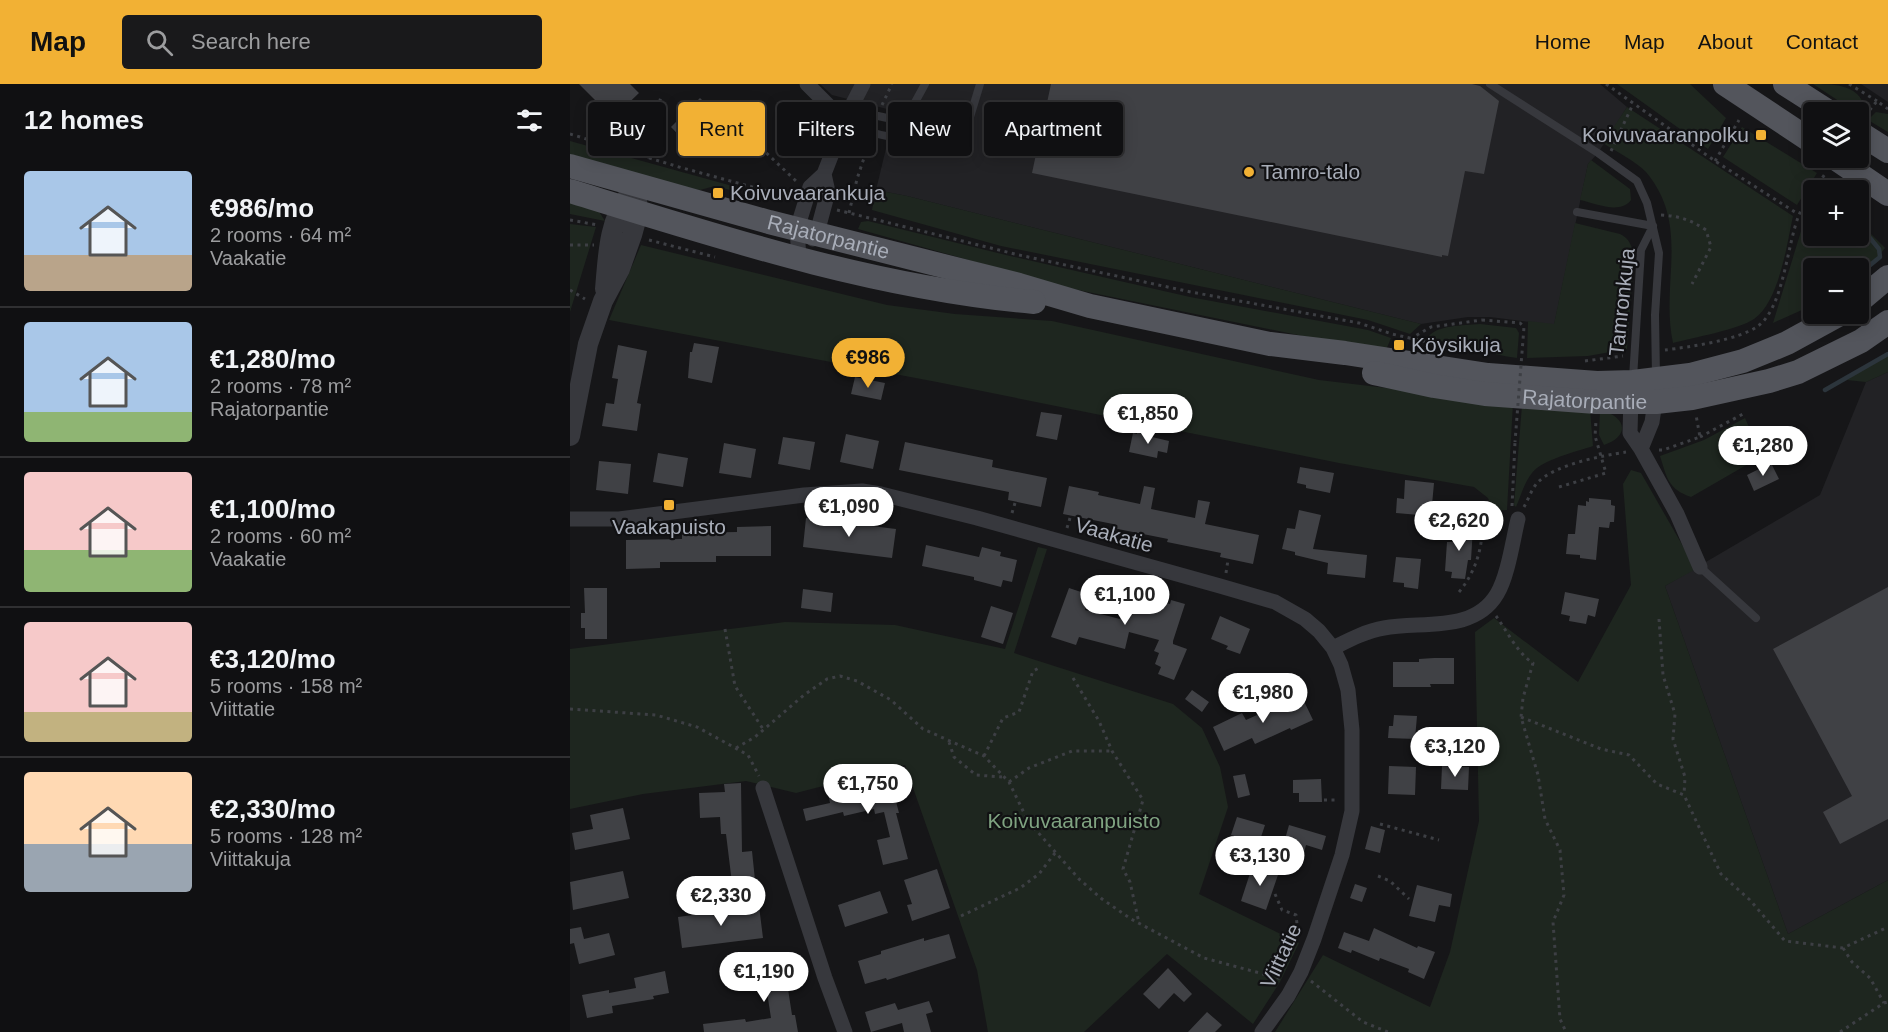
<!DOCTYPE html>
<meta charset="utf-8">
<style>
:root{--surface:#101012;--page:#19191b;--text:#f1f3f6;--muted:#9c9d9f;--line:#303032;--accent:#f2b134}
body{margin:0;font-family:Helvetica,sans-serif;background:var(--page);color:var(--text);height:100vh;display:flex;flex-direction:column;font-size:22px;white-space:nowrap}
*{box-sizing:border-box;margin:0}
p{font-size:20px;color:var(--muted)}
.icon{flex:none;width:33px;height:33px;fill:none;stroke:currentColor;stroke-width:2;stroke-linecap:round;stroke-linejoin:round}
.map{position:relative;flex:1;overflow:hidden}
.sheet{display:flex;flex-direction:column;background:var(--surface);width:570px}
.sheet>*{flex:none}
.guide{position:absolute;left:18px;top:18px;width:570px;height:54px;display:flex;gap:12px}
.buttons{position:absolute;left:1233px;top:18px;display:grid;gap:12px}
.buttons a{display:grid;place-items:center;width:66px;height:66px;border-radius:6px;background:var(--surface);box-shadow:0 3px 15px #0003,0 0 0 2px var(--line);font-size:30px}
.price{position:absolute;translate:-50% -51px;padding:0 14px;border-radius:21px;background:#fff;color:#222;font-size:20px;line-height:39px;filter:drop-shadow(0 2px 3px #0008)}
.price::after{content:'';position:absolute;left:50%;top:36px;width:18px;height:14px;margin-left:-9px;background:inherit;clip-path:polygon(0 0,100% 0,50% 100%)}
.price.active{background:var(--accent);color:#111}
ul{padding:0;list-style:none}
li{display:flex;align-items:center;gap:18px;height:150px;padding:0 24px}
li+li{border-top:2px solid var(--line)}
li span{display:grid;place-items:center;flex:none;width:168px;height:120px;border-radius:6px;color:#555}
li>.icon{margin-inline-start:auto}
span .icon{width:72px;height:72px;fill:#fffc;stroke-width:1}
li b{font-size:26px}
h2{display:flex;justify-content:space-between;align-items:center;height:72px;padding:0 24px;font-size:26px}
.pill{padding:0 21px;border-radius:6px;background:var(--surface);box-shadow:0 3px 15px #0003,0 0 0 2px var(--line);font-size:21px;line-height:54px}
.pill.active{background:var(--accent);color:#111}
header{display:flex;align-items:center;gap:36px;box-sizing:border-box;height:84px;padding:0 30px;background:var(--accent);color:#111}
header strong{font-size:28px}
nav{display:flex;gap:33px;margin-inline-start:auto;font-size:21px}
.search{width:420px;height:54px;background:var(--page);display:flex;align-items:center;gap:15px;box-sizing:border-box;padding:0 21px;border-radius:6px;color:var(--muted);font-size:22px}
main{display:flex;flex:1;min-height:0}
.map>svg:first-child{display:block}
.built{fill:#222225}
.green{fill:#1e261f}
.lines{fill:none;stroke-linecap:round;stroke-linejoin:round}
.stream{stroke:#2c353c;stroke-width:4.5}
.building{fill:#404145}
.path{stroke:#3d3f44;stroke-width:3;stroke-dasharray:3 4.5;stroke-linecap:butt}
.service{stroke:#37383d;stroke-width:8}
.minor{stroke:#37383d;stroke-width:15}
.tertiary{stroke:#37383d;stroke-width:20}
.primary{stroke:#53555c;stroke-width:24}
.path-bridge{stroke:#3d3f44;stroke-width:3;stroke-dasharray:3 4.5;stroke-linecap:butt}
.poi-dot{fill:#f2b134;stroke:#111113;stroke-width:2}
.labels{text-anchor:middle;stroke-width:4.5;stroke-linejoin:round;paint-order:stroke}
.poi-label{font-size:21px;fill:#a8adb8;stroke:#111113;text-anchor:start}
.street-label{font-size:21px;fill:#a8adb8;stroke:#111113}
.park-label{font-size:21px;fill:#7fa381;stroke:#111113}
</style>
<header>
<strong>Map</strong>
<div class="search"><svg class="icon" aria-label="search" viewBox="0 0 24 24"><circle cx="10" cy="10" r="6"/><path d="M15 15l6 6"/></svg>Search here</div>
<nav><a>Home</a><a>Map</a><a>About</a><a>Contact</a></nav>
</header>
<main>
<section class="sheet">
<h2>12 homes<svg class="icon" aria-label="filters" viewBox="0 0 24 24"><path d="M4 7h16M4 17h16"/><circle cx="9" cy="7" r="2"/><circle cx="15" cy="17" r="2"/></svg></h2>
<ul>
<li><span style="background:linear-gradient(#a9c7e8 70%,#b9a48a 0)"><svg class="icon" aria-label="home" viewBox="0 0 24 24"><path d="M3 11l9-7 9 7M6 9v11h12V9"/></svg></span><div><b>€986/mo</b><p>2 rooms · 64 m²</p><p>Vaakatie</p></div></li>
<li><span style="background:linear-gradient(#a9c7e8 75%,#8fb573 0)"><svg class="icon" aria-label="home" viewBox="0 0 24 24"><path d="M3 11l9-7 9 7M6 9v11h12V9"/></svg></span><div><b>€1,280/mo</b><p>2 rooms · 78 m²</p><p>Rajatorpantie</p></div></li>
<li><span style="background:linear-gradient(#f6c9c9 65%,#8fb573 0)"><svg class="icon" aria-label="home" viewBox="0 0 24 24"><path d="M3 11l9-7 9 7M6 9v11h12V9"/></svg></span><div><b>€1,100/mo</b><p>2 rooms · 60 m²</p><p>Vaakatie</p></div></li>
<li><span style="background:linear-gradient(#f6c9c9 75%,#c2b280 0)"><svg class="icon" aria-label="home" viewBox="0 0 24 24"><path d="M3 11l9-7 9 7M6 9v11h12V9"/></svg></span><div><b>€3,120/mo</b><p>5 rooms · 158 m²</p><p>Viittatie</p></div></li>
<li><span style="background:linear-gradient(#ffd9b3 60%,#9aa5b1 0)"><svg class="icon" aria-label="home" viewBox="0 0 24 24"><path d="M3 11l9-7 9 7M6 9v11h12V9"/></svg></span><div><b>€2,330/mo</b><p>5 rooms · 128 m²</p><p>Viittakuja</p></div></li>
</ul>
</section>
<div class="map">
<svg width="1318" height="948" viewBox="0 0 1318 948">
<rect width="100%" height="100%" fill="#161618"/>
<path class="built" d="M250,0H1030L1057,23L1028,69L1018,80L984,241L920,233H898L851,240L337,112L306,106L325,27L262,11Z
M1291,0H1318V18Z
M1318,288V796L1218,850L1095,502L1250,411L1296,298Z"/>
<path class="green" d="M1047,0H1120L1156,34L1138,65Z
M1243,0C1261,0 1286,0 1293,19L1290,31Z
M1057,23L1223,132C1217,160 1209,218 1184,235C1170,245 1122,254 1103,259C1090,199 1121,142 1076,88C1067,78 1045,67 1033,59Z
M1306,28L1318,30V48L1298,36Z
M1172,43L1247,89L1227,121L1153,73Z
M0,57L166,103L164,107L145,102L130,106L82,97L0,73Z
M1021,76L1060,105L1061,116C1050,131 1025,119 1010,116L1018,80Z
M306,106L337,112L851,240L840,250L798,236L431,162L302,126Z
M0,115L28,126L35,137L0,130Z
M1243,121L1244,152H1288L1289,138L1315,164L1299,184L1289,192L1288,184H1244L1243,221L1203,239L1235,134Z
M298,137L440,172L620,213L798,246L821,254L816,266L786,263L474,199L413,180L288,145L291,138Z
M1005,139L1050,150C1059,154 1062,162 1064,172L1057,265L1018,272L957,274L958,237L984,240Z
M0,140L26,143L0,228Z
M71,161L317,221L385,230L482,237L749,296L943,319L937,426L923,427L918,414L904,403L769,379L367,298L39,236Z
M910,240L946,244L949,249L947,274C916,270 887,258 856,255C867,240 892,242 910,240Z
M1318,268V288L1296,298L1277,296Z
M952,321L1020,326L1023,362C1006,368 973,375 962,389C954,399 951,412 946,423L944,421Z
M1030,326C1056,332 1061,352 1034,361L1029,351Z
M1175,334L1192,372L1121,413C1098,405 1097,394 1090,372L1134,356Z
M1061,386L1071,389L1126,485L1095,502L1218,850L1318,796V948H705L753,871L860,923L880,868L909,737L905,548L924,534L1008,598L1061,501L1053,400Z
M468,463L477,465L444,569L603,620L632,644L650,683L658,723L629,810L729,859L710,898L683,940L597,870L514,948H418L407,886L335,681L226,709L176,697L73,710L0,725V565L215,538L325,541L435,565Z"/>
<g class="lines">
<path class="stream" d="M1288,191L1310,173L1309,165L1300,154
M1255,306L1318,270"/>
</g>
<path class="building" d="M9,0H60L69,9L43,34Z
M481,0H902L910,2L929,17L914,90L895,87L878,172L872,171V173L462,89Z
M130,14L161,45L131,74L101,43Z
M124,259L149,263L142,299L118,294L120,268H122Z
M48,261L77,267L67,319L71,320L67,347L32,342L36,319L44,320L48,295L42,294Z
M285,293L315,299L311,316L281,310Z
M471,328L492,331L487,356L466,352Z
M567,347L582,350V353L599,357L597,369L588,367L587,374L559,368L563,349L567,350Z
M276,350L309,357L303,385L270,378Z
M213,353L245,358L240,386L208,380Z
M335,358L423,376L422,383L477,394L471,423L438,416L439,408L329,386Z
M154,359L186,365L181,394L149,389Z
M88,369L118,374L113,403L83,398Z
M29,377L61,380L58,410L26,406Z
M1201,379L1209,395L1184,407L1177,391Z
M730,383L764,389L760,409L736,404V401L727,399Z
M835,396L864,399L861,432L826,429L827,414L834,415Z
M499,402L529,408L528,411L570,420L574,402L585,404L581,425L625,434L628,416L640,418L635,440L689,451L683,480L650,473L651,469L597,458L598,455L543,444V440L493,430Z
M1019,414L1041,416V421L1045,422L1044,438H1040L1039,444L1029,443L1026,476L1010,474V471L996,470L998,450H1005L1008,421L1016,422V417L1019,418Z
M729,426L751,431L743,465L797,471L795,494L757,490L758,479L725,471V468L712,465L717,444L725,445Z
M236,434L326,445L322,474L233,463Z
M201,442V472H146V478H90V484L56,485V456L112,455V449L167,448V443Z
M885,442L903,443L901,476H898L895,495L881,494L882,488L875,487L877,458H884Z
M356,461L409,473L412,463L431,468L430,472L447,476L442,498L433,496L431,503L404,496V493L352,482Z
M826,473L851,475L848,505L834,503V499L823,498Z
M1318,503V735L1270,760L1253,728L1282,712L1203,565Z
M14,504H37V555H15V544H11V529H15Z
M499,504L520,511L515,526L550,535L557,508L600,520L601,516L615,520L603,557V560L617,565L604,596L588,590L591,583L585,580L589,569L584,567L589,556L559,548L555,565L509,553L506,561L481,553Z
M233,505L263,509L261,528L231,524Z
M995,508L1029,515L1025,533L1018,531L1016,540L999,537L1000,532L991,530Z
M421,522L443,529L433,560L411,553Z
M650,532L680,545L670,570L656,565L658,562L641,555Z
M864,574H884V600H860L861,603H823V578H849V575Z
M622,606L639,618L632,628L615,615Z
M731,611L743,636L721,646L720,644L685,660L682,654L654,667L643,643L672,629L676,636Z
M824,631L847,632L845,655L818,654L819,642H823Z
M819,682L846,683L845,711L818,710Z
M872,682L899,683L898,706L871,705Z
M675,690L680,711L668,714L663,692Z
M751,695L752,718H729V709H723V696Z
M321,698L329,729H326L338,775L313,781L307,756L320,753L314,728L305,730L304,725L274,732L273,728L236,737L233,725L260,719L258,710L291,702L292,705Z
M171,699L172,768L182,767L185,796L162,799L156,750H151L150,733L130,734L129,709L155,708L154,700Z
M53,724L60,755L5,766L2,749L23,745L20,731Z
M667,733L695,741L689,759L661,751Z
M719,741L756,752L752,766L736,761L731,780L710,773Z
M801,742L815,746L810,769L795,765Z
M683,780L709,788L696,826L671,817Z
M367,785L380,824L342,837L337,821L342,820L334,796Z
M53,787L59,814L3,826L0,798Z
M785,800L797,804L792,818L780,814Z
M847,801L882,810L880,823L869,821L865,838L839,832Z
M310,807L318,829L275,843L268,821Z
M189,822L193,854L112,864L108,833Z
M11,843L14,855L39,849L45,871L9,880L4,859L0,860V845Z
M804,844L847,864L848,862L865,868L854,895L838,888L839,885L810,874L809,877L782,866L781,869L768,864L774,848L799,857Z
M379,850L386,874L317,896L316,894L295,900L288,877L311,870V867L354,854V857Z
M196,876L197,882L214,879L222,931H225L228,948H134L133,940L175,935L176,938L201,934L195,895L176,898L173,880Z
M598,884L622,910L614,918L604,909L589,925L573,910Z
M95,887L99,909L83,912L84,915L42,922L43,929L17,934L12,911L39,906V909L66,904L64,894Z
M359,917L363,928L356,930L361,948H334L332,939L301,948L295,928L325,919L328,926Z
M637,928L652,941L645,948H618Z"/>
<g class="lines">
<path class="path" d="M1036,0L1145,77L1228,130
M1279,0L1307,17
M172,21L169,43L226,97
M312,21L322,0
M1295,32L1307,17L1318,25
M0,50L109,83L223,114
M1041,67L1063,20
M77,74L87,55L88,46L85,32L91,13
M1145,77L1169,36
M1244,106L1255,90
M267,126L449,171L621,208L789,239L822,250L893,266
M279,129L287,95L299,59
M1091,131C1109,132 1121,136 1136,146L1141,163L1122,200
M0,136L28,141
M79,156L145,173
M0,161H24
M0,206L15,215
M840,255L861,243L912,236
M1095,266C1119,263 1169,256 1188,242C1214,223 1217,160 1229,131C1232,123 1239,115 1244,108
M1015,277L1053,272
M1130,353L1173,330
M1089,366H1093L1130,353L1126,331
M989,403L1036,389L1025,352L1026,337
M942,422L945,358
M954,423C958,416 962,404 968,398C987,380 1031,372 1056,368
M442,429L445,419
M497,444L500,434
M137,448V437
M656,489L658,476
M889,508C903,491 910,472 912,451
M926,532C937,547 948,570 963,579L953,614L951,633L968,691L975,735L990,766L994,811L983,838L990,935L996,948
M1089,535L1093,591L1105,630L1103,655L1115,693L1114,711
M155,545L165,602L193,645
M503,594L529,637L542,667L573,716L553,785L560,798L569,839
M0,625L86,631L127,643L178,671L189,692
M951,633L1031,665L1059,671L1087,700L1114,711L1151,790L1180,816L1215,857L1273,864L1318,843
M379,658L384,673L406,691L432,693
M166,664L185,653L234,611L257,595L270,592L287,597L321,616L353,645L414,672L439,698L458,737L509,795L532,815L561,835L634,874L712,895
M414,672L433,634L449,628L463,587L471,583
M439,698L459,684L502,667H542
M754,716H768
M810,740L869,756
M808,792L820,797L839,815
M705,810L712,826L726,831L727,840
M391,832L450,804L469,790L485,769
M1273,864L1282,878L1300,894L1314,919
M741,897L793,938L818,948
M1270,948L1314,919L1318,918"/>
<path class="service" d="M920,0L1028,69L1067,97L1077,119L1089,169L1085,231L1086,293
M277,31C285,37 295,46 304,49C334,58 363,53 393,56L410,0
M278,31L308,32L350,41L367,54
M326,53L355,0
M1007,128L1083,142
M1063,294L1071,166L1083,142
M1130,483L1186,534"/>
<path class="minor" d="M237,0L261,24L277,31
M243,155L247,149L258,108L254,90
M229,174L227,145L240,103L254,90L277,31L293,0
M1061,312L1060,349L1071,365L1107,430L1130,483
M1071,365L1082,338L1086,311
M0,435H49L234,411L292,407L311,410L407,434L650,502L705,518L735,535L749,547L763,564L771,581L778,606L782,646V727L772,771L744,855L731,888L718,912L692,948
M763,564C779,556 796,547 814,544C852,537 904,549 927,510C938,492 943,455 948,435
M193,704L255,894L275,948"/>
<path class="tertiary" d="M35,205C38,173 38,138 59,111
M0,352L18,260L33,217L50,185L62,151L68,129L66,102"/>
<g class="primary">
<path d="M1155,0L1244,59"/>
<path d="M1215,0L1259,28"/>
<path d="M1288,48L1318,67"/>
<path d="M1265,74L1318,110"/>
<path id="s1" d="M0,82L199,138L449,201L520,222L700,260L775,269L918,291L1027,299L1063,298L1120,291L1173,277L1217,259L1270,230"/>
<path d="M0,107C152,154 305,204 464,218"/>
<path d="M1288,218L1318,193"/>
<path id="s2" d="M804,289L864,302L915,310L1026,318H1086L1122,314L1199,297L1228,288L1291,257L1318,238"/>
</g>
<path class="path-bridge" d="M912,236L950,239L954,243L945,358"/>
</g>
<g class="poi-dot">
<rect x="1185" y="45" width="12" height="12" rx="3"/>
<circle cx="679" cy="88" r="6"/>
<rect x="142" y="103" width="12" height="12" rx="3"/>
<rect x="823" y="255" width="12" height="12" rx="3"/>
<rect x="93" y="415" width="12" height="12" rx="3"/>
</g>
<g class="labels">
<g class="poi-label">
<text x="1179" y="58" text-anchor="end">Koivuvaaranpolku</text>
<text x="691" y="95">Tamro-talo</text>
<text x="160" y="116">Koivuvaarankuja</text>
<text x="841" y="268">Köysikuja</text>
<text x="99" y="450" text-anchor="middle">Vaakapuisto</text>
</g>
<g class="street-label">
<text dy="7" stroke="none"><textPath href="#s1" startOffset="268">Rajatorpantie</textPath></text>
<text transform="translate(1052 218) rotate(-84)" y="7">Tamronkuja</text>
<text dy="7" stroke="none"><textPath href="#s2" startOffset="213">Rajatorpantie</textPath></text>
<text transform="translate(544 451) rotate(16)" y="7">Vaakatie</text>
<text transform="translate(711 872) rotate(-65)" y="7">Viittatie</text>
</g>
<g class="park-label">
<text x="504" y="744">Koivuvaaranpuisto</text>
</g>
</g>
</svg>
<div class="buttons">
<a><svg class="icon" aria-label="layers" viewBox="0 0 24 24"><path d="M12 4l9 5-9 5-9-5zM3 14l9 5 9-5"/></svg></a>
<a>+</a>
<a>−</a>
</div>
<b class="price active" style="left:298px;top:305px">€986</b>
<b class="price" style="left:578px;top:361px">€1,850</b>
<b class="price" style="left:1193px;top:393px">€1,280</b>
<b class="price" style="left:279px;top:454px">€1,090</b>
<b class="price" style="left:889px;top:468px">€2,620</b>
<b class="price" style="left:555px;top:542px">€1,100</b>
<b class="price" style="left:693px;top:640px">€1,980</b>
<b class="price" style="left:885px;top:694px">€3,120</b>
<b class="price" style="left:298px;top:731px">€1,750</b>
<b class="price" style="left:690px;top:803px">€3,130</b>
<b class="price" style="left:151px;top:843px">€2,330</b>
<b class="price" style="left:194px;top:919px">€1,190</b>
<div class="guide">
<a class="pill">Buy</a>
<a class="pill active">Rent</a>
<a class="pill">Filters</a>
<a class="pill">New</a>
<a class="pill">Apartment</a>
</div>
</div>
</main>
